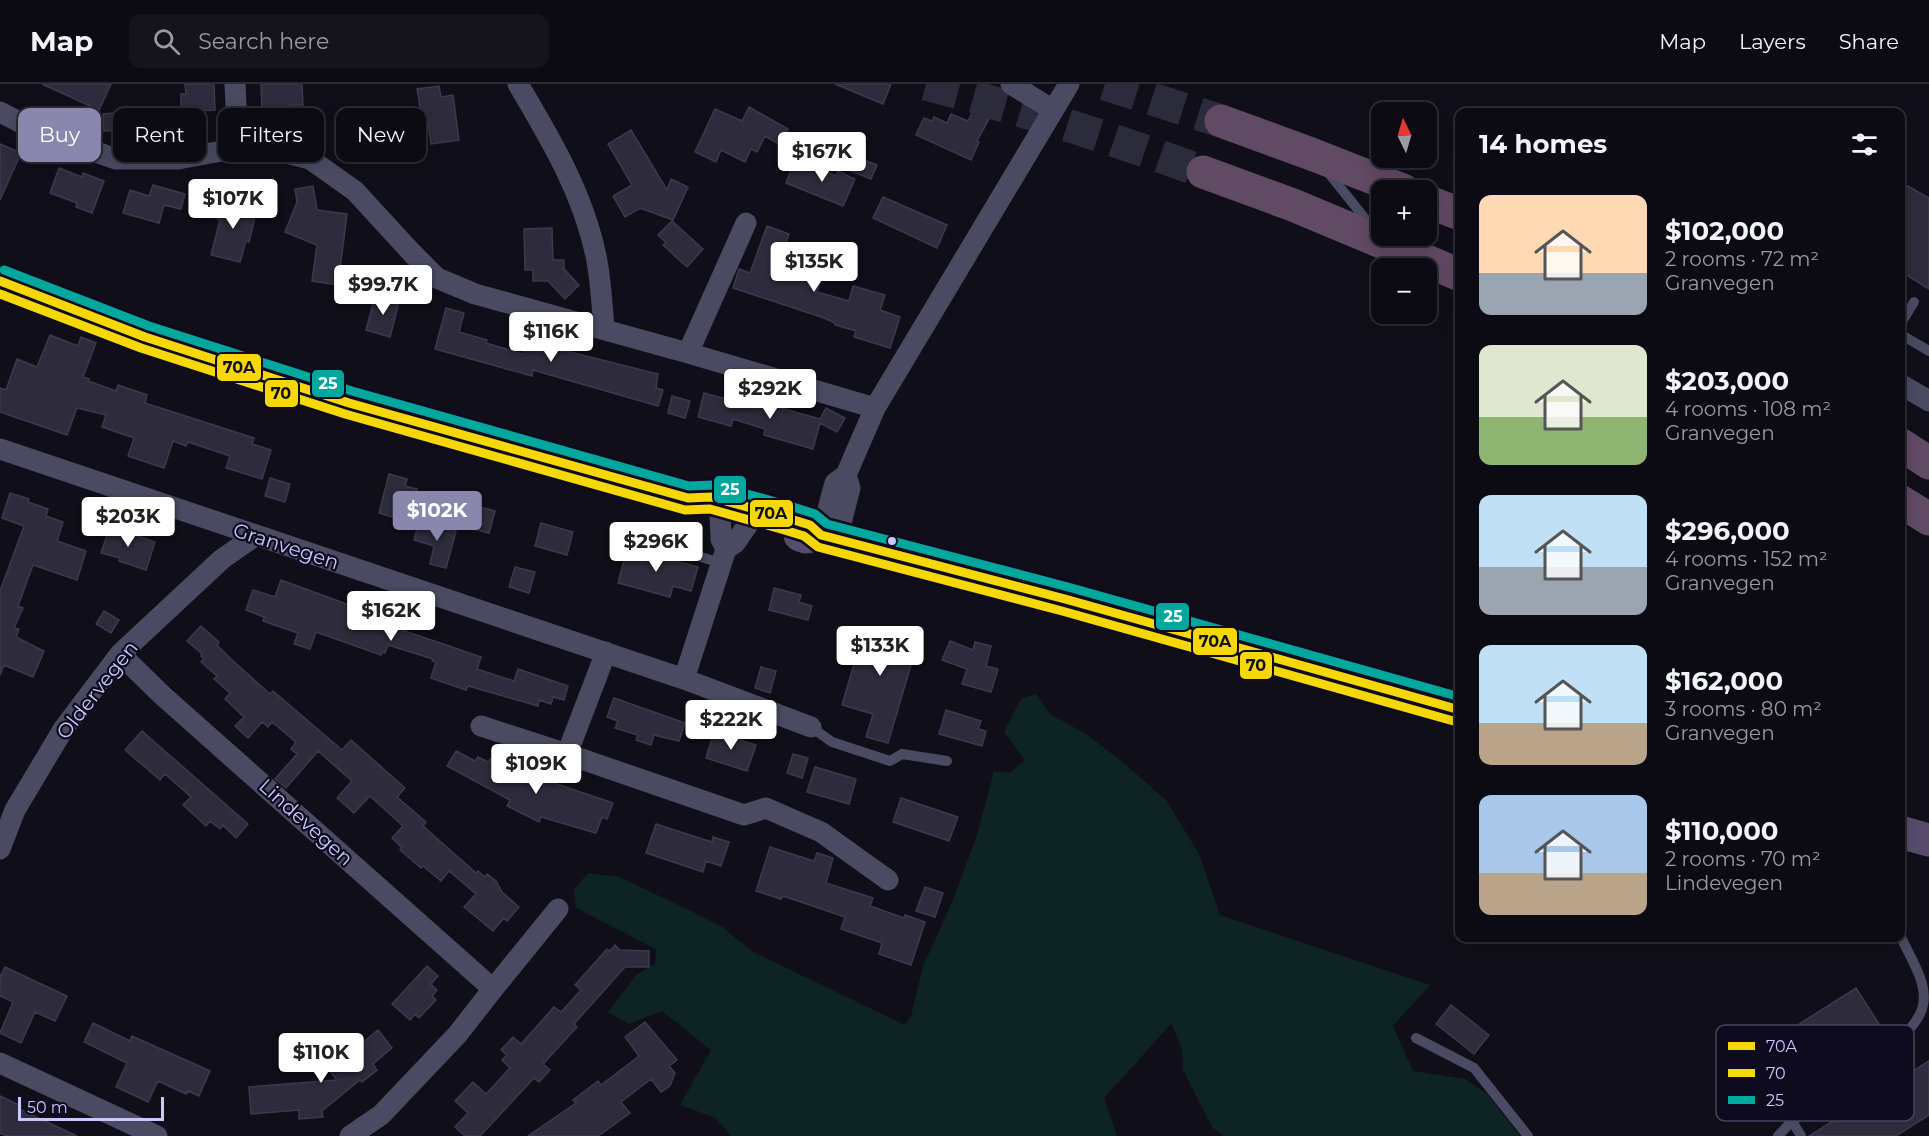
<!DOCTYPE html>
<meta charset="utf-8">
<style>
:root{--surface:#0c0b13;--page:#15141c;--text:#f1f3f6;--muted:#9a9ba0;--line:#2c2b33;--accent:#8a87ae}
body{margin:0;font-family:Montserrat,sans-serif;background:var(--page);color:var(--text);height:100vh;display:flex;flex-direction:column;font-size:22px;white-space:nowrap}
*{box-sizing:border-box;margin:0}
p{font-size:20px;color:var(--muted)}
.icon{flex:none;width:33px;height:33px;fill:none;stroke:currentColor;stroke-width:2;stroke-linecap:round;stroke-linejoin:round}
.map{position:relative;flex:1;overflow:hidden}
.drawer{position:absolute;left:1455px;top:24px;width:450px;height:834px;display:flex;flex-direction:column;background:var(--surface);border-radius:12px;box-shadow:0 3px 15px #0003,0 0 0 2px var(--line)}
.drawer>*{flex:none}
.top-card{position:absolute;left:18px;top:24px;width:570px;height:54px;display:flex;gap:12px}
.needle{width:39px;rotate:355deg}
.controls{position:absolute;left:1371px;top:18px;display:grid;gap:12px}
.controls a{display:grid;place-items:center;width:66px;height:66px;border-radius:12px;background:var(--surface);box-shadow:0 3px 15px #0003,0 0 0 2px var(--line);font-size:30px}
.scale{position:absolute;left:18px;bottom:15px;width:146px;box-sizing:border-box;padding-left:6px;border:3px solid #cbc7ff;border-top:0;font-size:16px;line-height:21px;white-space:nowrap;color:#cbc7ff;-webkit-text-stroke:4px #0d0b1d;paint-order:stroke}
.price{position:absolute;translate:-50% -51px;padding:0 14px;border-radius:6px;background:#fff;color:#222;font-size:20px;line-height:39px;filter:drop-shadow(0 2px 3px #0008)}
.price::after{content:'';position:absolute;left:50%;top:36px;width:18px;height:14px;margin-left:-9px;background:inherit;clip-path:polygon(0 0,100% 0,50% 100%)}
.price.on{background:var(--accent);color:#fff}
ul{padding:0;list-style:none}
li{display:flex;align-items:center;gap:18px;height:150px;padding:0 24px}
li span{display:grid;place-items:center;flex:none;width:168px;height:120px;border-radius:12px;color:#555}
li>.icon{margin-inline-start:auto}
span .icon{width:72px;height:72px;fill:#fffc;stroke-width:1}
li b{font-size:26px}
h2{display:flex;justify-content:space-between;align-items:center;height:72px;padding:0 24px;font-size:26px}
.chip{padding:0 21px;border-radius:12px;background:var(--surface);box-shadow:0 3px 15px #0003,0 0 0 2px var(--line);font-size:21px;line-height:54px}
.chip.on{background:var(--accent);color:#fff}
header{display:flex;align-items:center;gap:36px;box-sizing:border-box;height:84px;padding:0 30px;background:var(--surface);border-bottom:2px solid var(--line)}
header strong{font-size:28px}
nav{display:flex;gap:33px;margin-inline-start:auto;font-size:21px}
.search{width:420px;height:54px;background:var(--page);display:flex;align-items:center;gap:15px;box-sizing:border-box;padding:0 21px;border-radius:12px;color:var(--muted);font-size:22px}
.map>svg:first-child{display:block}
.green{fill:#0e2323}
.building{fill:#2e2c3c;stroke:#3c394e;stroke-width:1.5}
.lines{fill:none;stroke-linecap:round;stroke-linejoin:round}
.highway-tunnel{stroke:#2c2b3c;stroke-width:33;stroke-dasharray:33 16;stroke-linecap:butt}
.lane{stroke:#4a4a62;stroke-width:10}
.street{stroke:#4a4a62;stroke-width:21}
.primary{stroke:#574c6b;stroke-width:33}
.highway{stroke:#614a64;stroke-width:33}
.bus-1-casing{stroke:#0d0b1d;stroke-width:14}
.bus-2-casing{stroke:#0d0b1d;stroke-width:14}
.bus-3-casing{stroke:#0d0b1d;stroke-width:14}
.bus-1{stroke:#f6d809;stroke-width:9}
.bus-2{stroke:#f6d809;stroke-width:9}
.bus-3{stroke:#00a79d;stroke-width:9}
.bus-dot{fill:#cbc7ff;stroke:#0d0b1d;stroke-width:2}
.labels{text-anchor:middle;stroke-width:4.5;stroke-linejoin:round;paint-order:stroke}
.street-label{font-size:20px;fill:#cbc7ff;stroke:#0d0b1d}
.key{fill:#0d0b1d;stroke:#464361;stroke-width:1.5}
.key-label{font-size:16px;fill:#cbc7ff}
.line-badge{stroke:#0d0b1d;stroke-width:2}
.badge-label{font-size:16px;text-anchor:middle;font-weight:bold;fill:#fff}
.pale-badge-label{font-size:16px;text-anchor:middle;font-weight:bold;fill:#111}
</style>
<header>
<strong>Map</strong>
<div class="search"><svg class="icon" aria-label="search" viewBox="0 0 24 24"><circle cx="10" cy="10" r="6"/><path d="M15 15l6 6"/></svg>Search here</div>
<nav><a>Map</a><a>Layers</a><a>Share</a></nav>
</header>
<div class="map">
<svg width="1929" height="1052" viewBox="0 0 1929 1052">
<rect width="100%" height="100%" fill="#100f19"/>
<path class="green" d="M1036,610L1050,630L1086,650L1125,680L1167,717L1199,770L1220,831L1430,901L1393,942L1413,987L1465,995L1487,1010L1520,1052H1223L1212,1043L1183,986L1182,964L1171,940L1104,1014L1117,1052H731L716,1034L680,1021L711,966L662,927L629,940L608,928L637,890L655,880L656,865L576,824L574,805L588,789L619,793L689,826L722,843L753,868L905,941L911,932L923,882L953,816L977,751L994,687L1010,689L1025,676L1004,648L1021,615Z"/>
<path class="building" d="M42,0H111L99,26Z
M185,0H214L215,26L197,27V32H181V10H186Z
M261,0H302L303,21H291V26L262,27Z
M835,0H891L883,20Z
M439,2L441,13L453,11L459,56L431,60L428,40L423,41L417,5Z
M979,16L995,24L977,57L979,58L971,76L916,51L924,34L932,37L934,33L947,39L951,30L968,37Z
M749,23L788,45L780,61L765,52L757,68L751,65L745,78L721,66L716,78L695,68L715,25L742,37Z
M124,28L125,46L104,47L103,30Z
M631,46L667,106L671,95L688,103L673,136L640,124L625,133L613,112L632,101L608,60Z
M0,60L21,69L0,116Z
M856,73L877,81L871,95L851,87Z
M810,80L836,92L838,87L855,95L843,122L786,99L793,81L807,87Z
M59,84L82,93L83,89L104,97L92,129L76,123L77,119L50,109Z
M153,101L185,110L181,125L164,121L159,139L123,129L130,106L149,112Z
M313,102L317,126L347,130L338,201L312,197L317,161L285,148L297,118L295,105Z
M1908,102L1929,114V205L1900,187V115Z
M883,113L947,141L937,164L873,134Z
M220,116L257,125L249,158L246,157L240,178L211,171L220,136L216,134Z
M672,137L703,165L687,183L663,161L666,158L658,151Z
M767,142L789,150L780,175L823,188L817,208L849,217L853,202L885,211L880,226L900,233L890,264L854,253L856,247L835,241V239L824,234L733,204L739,185L750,189Z
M552,144L553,176H564V185L579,201L565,215L548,197H533V186H525L524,145Z
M375,212L399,218L390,253L366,246Z
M446,224L464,229L459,248L487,256L486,259L523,270L525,264L548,269L550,263L658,290L656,304L663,306L658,322L533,286L532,292L435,265Z
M50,251L78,262L81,253L96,259L83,293L89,295L88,297L116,307L118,301L147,311L145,319L254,354L252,360L271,366L262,395L226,384L230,372L188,358L186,362L173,357L164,384L128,372L134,354L102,343L106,331L77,324L67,351L0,328V304L6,306L17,275L37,283Z
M704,309L762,325L776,328L777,323L820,335L826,324L845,334L837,348L820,339L813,365L764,351L765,345L733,335L731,342L698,333Z
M672,312L690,317L685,334L668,329Z
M389,390L407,395L405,402L417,405L409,438L379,429Z
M270,394L290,400L285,418L265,412Z
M10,409L29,415L28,418L48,425L46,432L63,438L57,457L86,467L77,496L33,481L18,522L23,524L14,544L19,545L16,553L44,567L33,593L4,581L0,591V507L24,442L2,434Z
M463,418L495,427L489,449L454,440L459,422H462Z
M419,438L456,447L446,484L430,480L434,462L414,456Z
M541,439L573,448L567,471L535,462Z
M110,442L155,458L146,486L119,477L120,474L101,469Z
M627,464L698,483L691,507L673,502L670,513L618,499Z
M515,483L535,488L529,509L509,503Z
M281,496L363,526L361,532L481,573L477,585L514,597L518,585L568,602L564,616L553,613L551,620L539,616L538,622L468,602L466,606L431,594L436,578L432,577L433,575L388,561L385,569L382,568L381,571L316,548L310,565L294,560L298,549L263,537L264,533L246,526L253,506L275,513Z
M774,504L801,511L799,518L812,522L808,536L769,526Z
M104,527L119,536L111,549L96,540Z
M201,542L219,558L217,561L232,576L270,610L273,607L342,666L351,656L405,704L397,713L426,738L423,742L476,789L478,787L485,793L487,790L496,797L502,808L519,823L507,837L504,834L493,847L464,823L476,810L449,787L441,797L423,782L421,784L400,766L402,764L392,754L403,742L370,712L354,729L337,714L352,697L318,667L286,704L275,695L297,670L291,665L296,658L272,638L268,643L262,638L248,654L235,642L244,633L225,615L230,609L214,595L217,592L201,578L204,575L201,572L202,570L187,557Z
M856,543L887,552L889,545L919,554L888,659L866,653L873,630L842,621L857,570L849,567Z
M950,557L973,566L975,558L991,562L986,582L998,585L991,608L962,600L967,585L942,576Z
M761,583L776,587L770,609L755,604Z
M614,614L685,639L679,657L654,651L651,661L636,656L638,651L615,644L618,637L607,633Z
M946,626L981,637L978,645L986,647L982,662L939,650Z
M142,647L248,740L236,754L223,741L220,745L210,737L206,742L183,721L191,713L165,690L160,696L125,666Z
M714,648L756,661L747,687L706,674Z
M456,667L475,677L478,673L488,678L490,675L507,684L506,688L542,706L545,696L613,719L607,735L602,733L596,749L541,733L539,738L507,722L510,716L447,682Z
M793,670L808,674L802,694L787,689Z
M815,683L856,695L849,720L807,708Z
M901,714L958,733L949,757L893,738Z
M656,740L712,758L713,753L729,758L721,782L706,777L703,788L646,769Z
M770,763L814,777L817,769L833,774L826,799L873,814L870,822L904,834L905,831L925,838L911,881L879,870L882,859L841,845L845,833L783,812L781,815L756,807Z
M925,803L943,809L935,833L916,827Z
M615,861L620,866L649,867V883H625L574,940L577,943L543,980L550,986L539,998L534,994L480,1052H465L455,1043L468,1029L455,1017L473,998L486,1010L510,984L502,976L507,971L501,966L513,953L521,960L554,923L561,928L581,906L575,901L607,865L610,867Z
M427,882L438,892L431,900L437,906L432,912L436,916L419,934L415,930L410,936L392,920Z
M5,883L67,912L55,937L35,928L21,959L0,949L13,918L0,912V893Z
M1856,904L1888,954L1869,966L1860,951L1792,994L1769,959Z
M1451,921L1489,951L1474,970L1436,940Z
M645,938L677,976L669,982L675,989L670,1002L661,1008L651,995L621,1018L630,1029L598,1052H528L576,1019L573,1016L598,997L601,1001L639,972L625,953Z
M93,939L130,957L132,952L210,987L199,1012L188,1007L186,1010L158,997L148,1018L116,1003L127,979L84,958Z
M378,946L392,964L373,980L377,986L362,998L360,996L322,1027L323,1033L299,1035V1026L251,1030L249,1003L337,996L329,986Z
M1929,977V1031L1896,1052H1809Z
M0,1012L21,1022L19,1025L77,1052H7L0,1049Z"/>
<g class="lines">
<path class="highway-tunnel" d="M926,0C1020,25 1112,54 1203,88
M1105,0L1221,37"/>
<path class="lane" d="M1327,87L1371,142
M1900,241L1914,218
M1900,250L1929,267
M630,452L721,479
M811,643L832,658L890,677L902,670L947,677
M1416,954L1474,984L1528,1052
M1778,1052L1792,1037
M1801,1052L1792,1037C1822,1015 1917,957 1923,921C1928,898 1909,872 1900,851"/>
<path class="street" d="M235,0L238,64
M518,0C550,54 583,109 596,172C601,196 602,221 604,245
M1011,0L1053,26
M0,28L37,47L116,75H178L238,64L259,62L310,75L355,107L412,169L437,194L475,210L688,269L875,324
M688,269L746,139
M1900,300L1929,317
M0,365L684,595L726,465L735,459L749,439
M720,430L721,455L726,465
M821,451L835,399L846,391L875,324L1069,0
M837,455L850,404L846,391
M120,570L162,611L493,905L457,951L381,1031L350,1052
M684,595L811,643
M481,642L567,670L606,568
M567,670L744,731L766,724L821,748L888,796
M0,765L15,726L64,644L120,570L222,475L255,452
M493,905L558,825
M0,979L157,1052"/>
<path class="primary" d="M0,197L145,253L248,287L349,319L688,414L711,413L784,433L810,441L821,451
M800,451L806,453L821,451L837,455L1065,515L1460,626
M1900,748L1929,756"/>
<path class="highway" d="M1221,37L1314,71L1403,106
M1203,88L1293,121L1460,191
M1426,117L1460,130
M1900,360L1929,379
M1900,417L1929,435"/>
<defs>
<path id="bus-1" d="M0,197L145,253L349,319L688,414L711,413L784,433L810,441L821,451L1065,515L1460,626"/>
<path id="bus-2" d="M0,210L141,264L345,330L685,426L710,425L781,445L804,452L818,463L1062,527L1457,638"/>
<path id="bus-3" d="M4,186L149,242L352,307L689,402L713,401L787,421L815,430L827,440L1068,503L1460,613"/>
</defs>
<use href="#bus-1" class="bus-1-casing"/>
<use href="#bus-2" class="bus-2-casing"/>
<use href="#bus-3" class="bus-3-casing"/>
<use href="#bus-1" class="bus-1"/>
<use href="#bus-2" class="bus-2"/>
<use href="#bus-3" class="bus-3"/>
</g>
<circle class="bus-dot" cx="892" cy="457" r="5"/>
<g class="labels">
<g class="street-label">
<text transform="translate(286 462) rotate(18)" y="7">Granvegen</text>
<text transform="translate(97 606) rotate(-52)" y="7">Oldervegen</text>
<text transform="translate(306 738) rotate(42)" y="7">Lindevegen</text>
</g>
</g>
<rect x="1716" y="941" width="198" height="96" rx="9" class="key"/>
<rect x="1728" y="958" width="27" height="8" fill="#f6d809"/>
<rect x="1728" y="985" width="27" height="8" fill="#f6d809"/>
<rect x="1728" y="1012" width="27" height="8" fill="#00a79d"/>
<g class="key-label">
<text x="1766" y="968">70A</text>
<text x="1766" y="995">70</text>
<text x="1766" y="1022">25</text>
</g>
<g class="line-badge">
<rect x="216" y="269" width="46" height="29" rx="6" fill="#f6d809"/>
<rect x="311" y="285" width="34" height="29" rx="6" fill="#00a79d"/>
<rect x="264" y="295" width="35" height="29" rx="6" fill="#f6d809"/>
<rect x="713" y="391" width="34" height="29" rx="6" fill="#00a79d"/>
<rect x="749" y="415" width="45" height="29" rx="6" fill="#f6d809"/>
<rect x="1155" y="518" width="35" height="29" rx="6" fill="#00a79d"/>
<rect x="1192" y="543" width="46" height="29" rx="6" fill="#f6d809"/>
<rect x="1239" y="567" width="34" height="29" rx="6" fill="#f6d809"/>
</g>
<g class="badge-label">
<text x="328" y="305">25</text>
<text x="730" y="411">25</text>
<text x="1173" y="538">25</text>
</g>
<g class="pale-badge-label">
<text x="239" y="289">70A</text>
<text x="281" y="315">70</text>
<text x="771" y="435">70A</text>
<text x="1215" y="563">70A</text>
<text x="1256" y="587">70</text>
</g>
</svg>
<div class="controls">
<a><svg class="needle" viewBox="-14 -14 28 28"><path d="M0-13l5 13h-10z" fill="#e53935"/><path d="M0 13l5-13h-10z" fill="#9a9ba0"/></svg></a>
<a>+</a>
<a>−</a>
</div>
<div class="scale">50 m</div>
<b class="price" style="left:822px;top:99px">$167K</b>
<b class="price" style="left:233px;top:146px">$107K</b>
<b class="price" style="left:814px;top:209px">$135K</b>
<b class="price" style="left:383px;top:232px">$99.7K</b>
<b class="price" style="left:551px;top:279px">$116K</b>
<b class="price" style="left:770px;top:336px">$292K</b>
<b class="price on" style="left:437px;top:458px">$102K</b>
<b class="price" style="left:128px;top:464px">$203K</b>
<b class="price" style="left:656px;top:489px">$296K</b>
<b class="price" style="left:391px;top:558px">$162K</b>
<b class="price" style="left:880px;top:593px">$133K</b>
<b class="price" style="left:731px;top:667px">$222K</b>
<b class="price" style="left:536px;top:711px">$109K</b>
<b class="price" style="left:321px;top:1000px">$110K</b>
<div class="top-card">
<a class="chip on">Buy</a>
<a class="chip">Rent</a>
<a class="chip">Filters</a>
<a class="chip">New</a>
</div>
<section class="drawer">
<h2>14 homes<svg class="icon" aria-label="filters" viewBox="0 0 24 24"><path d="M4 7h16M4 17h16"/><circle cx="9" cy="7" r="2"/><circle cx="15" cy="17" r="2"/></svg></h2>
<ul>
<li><span style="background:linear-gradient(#ffd9b3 65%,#9aa5b1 0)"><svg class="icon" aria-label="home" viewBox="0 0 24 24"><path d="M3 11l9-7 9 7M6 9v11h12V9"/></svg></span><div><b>$102,000</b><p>2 rooms · 72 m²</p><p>Granvegen</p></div></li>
<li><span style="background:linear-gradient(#dfe7d0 60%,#8fb573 0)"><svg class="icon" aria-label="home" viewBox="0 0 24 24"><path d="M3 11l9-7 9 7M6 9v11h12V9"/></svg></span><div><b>$203,000</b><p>4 rooms · 108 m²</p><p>Granvegen</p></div></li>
<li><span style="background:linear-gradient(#bfe0f5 60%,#9aa5b1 0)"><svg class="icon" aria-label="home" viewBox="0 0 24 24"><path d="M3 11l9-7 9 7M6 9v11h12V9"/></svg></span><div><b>$296,000</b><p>4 rooms · 152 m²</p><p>Granvegen</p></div></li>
<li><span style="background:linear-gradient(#bfe0f5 65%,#b9a48a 0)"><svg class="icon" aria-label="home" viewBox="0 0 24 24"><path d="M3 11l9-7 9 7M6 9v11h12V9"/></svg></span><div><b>$162,000</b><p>3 rooms · 80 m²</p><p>Granvegen</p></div></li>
<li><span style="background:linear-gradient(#a9c7e8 65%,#b9a48a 0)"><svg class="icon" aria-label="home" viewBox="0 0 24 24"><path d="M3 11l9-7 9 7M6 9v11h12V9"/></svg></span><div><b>$110,000</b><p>2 rooms · 70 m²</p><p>Lindevegen</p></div></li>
</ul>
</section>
</div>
